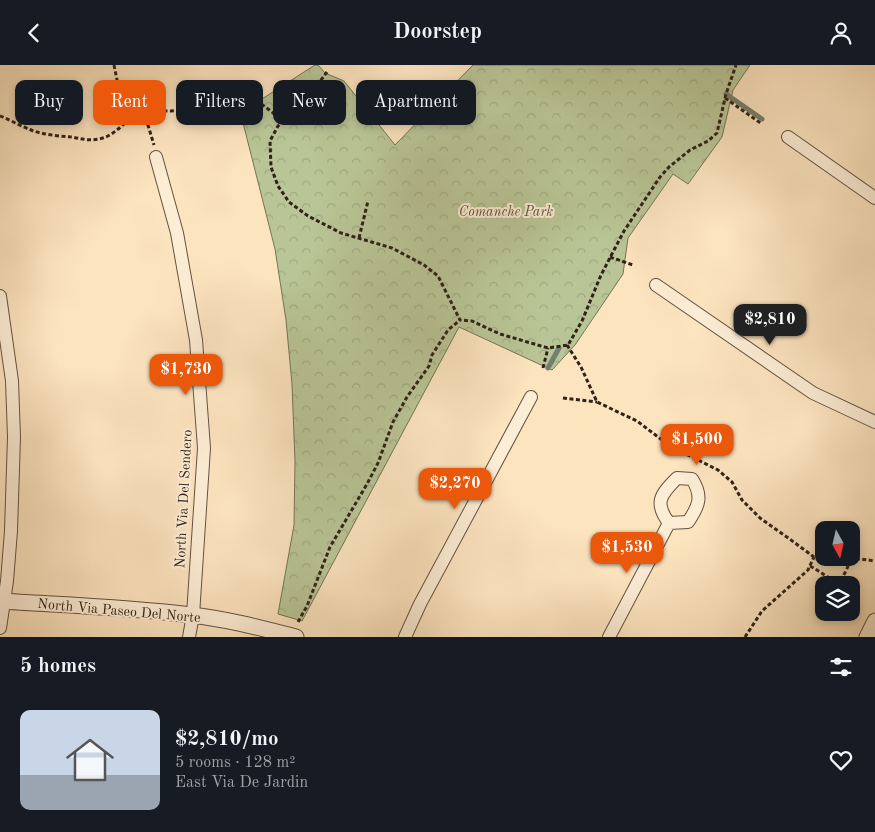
<!DOCTYPE html>
<meta charset="utf-8">
<style>
:root{--surface:#171b24;--page:#20242c;--text:#f1f3f6;--muted:#9ea1a6;--line:#363941;--accent:#ea580c}
body{margin:0;font-family:"Old Standard TT",serif;background:var(--page);color:var(--text);height:100vh;display:flex;flex-direction:column;font-size:19px;white-space:nowrap}
*{box-sizing:border-box;margin:0}
p{font-size:16px;color:var(--muted)}
.icon{flex:none;width:28px;height:28px;fill:none;stroke:currentColor;stroke-width:2;stroke-linecap:round;stroke-linejoin:round}
.map{position:relative;height:572px;overflow:hidden}
.drawer{display:flex;flex-direction:column;background:var(--surface);flex:1}
.drawer>*{flex:none}
.hud{position:absolute;left:15px;top:15px;width:500px;height:45px;display:flex;gap:10px}
.needle{width:32px;rotate:172deg}
.tools{position:absolute;left:815px;top:456px;display:grid;gap:10px}
.tools a{display:grid;place-items:center;width:45px;height:45px;border-radius:10px;background:var(--surface);box-shadow:0 2px 8px #0003;font-size:25px}
.price{position:absolute;translate:-50% -42px;padding:0 11px;border-radius:10px;background:var(--accent);color:#fff;font-size:16px;line-height:32px;filter:drop-shadow(0 1px 2px #0008)}
.price::after{content:'';position:absolute;left:50%;top:30px;width:15px;height:11px;margin-left:-8px;background:inherit;clip-path:polygon(0 0,100% 0,50% 100%)}
.price.active{background:#222;color:#fff}
ul{padding:0;list-style:none}
li{display:flex;align-items:center;gap:15px;height:125px;padding:0 20px}
li+li{border-top:1px solid var(--line)}
li span{display:grid;place-items:center;flex:none;width:140px;height:100px;border-radius:10px;color:#555}
li>.icon{margin-inline-start:auto}
span .icon{width:60px;height:60px;fill:#fffc;stroke-width:1}
li b{font-size:21px}
h2{display:flex;justify-content:space-between;align-items:center;height:60px;padding:0 20px;font-size:21px}
.chip{padding:0 18px;border-radius:10px;background:var(--surface);box-shadow:0 2px 8px #0003;font-size:18px;line-height:45px}
.chip.active{background:var(--accent);color:#fff}
header{display:flex;justify-content:space-between;align-items:center;height:65px;padding:0 20px;background:var(--surface);font-size:22px;font-weight:600}
.map>svg:first-child{display:block}
.park{fill:url(#park-crowns);stroke:#747456}
.lines{fill:none;stroke-linecap:round;stroke-linejoin:round}
.stream{stroke:#738070;stroke-width:5}
.minor-casing{stroke:#635241;stroke-width:14}
.tertiary-casing{stroke:#635241;stroke-width:17}
.path{stroke:#302217;stroke-width:3;stroke-dasharray:4 2.5;stroke-linecap:butt}
.minor{stroke:#fdedd5;stroke-width:12}
.tertiary{stroke:#fdedd5;stroke-width:15}
.labels{text-anchor:middle;stroke-width:4;stroke-linejoin:round;paint-order:stroke}
.park-label{font-size:14px;font-style:italic;fill:#59533d;stroke:#fdedd5}
.street-label{font-size:14px;fill:#302217;stroke:#fdedd5}
</style>
<header><svg class="icon" aria-label="back" viewBox="0 0 24 24"><path d="M15 5l-7 7 7 7"/></svg>Doorstep<svg class="icon" aria-label="person" viewBox="0 0 24 24"><circle cx="12" cy="8" r="4"/><path d="M4 21q1-7 8-7t8 7"/></svg></header>
<div class="map">
<svg width="875" height="572" viewBox="0 0 875 572">
<defs>
<pattern id="park-crowns" width="20" height="18" patternUnits="userSpaceOnUse" patternTransform="scale(1.25)"><rect width="20" height="18" fill="#b9c596"/><path d="M2 6a3 3 0 1 1 6 0M12 15a3 3 0 1 1 6 0" fill="none" stroke="#9fa981"/></pattern>
</defs>
<rect width="100%" height="100%" fill="#fce4bf"/>
<filter id="stains"><feTurbulence type="fractalNoise" baseFrequency=".004" numOctaves="4"/><feColorMatrix values="0 0 0 0 .2 0 0 0 0 .09 0 0 0 0 .02 0 0 0 .5 -.17"/></filter>
<radialGradient id="worn" r=".72"><stop offset=".6" stop-color="#630" stop-opacity="0"/><stop offset="1" stop-color="#630" stop-opacity=".3"/></radialGradient>
<path class="park" d="M315,0H318L325,8L344,16L395,80L473,0H750L733,25L722,72L688,119L673,109L628,173L623,209L575,280L552,305L459,262L302,556L278,549L294,460L295,396L292,319L286,255L275,184L240,46L265,32Z"/>
<g class="lines">
<path class="stream" d="M726,29L762,54
M548,303L559,283"/>
<defs>
<path id="minor" d="M788,72L875,133
M156,92L177,168L196,275L204,383L193,550L189,572
M656,220L813,328L875,357
M0,231L12,316L14,372L11,466L7,516L0,563
M677,413L692,414C703,431 699,441 688,457L669,458C654,438 660,430 677,413Z
M405,572L420,539L531,332
M609,572L669,458"/>
<path id="tertiary" d="M0,536C64,540 128,542 191,550C227,554 261,563 296,572
M867,572L875,556"/>
</defs>
<use href="#minor" class="minor-casing"/>
<use href="#tertiary" class="tertiary-casing"/>
<path class="path" d="M114,0L117,15L135,51
M327,7L310,30L278,61L270,76L271,102L278,121L289,137L308,151L341,168L392,183L424,200L438,211L460,255L472,256L500,269L548,283L568,280L582,256L601,210L624,166L660,112L669,102L690,85L708,76L717,68L726,29L736,0
M725,33L762,59
M144,47L154,80
M0,51C10,55 21,61 31,65C44,70 59,71 72,72C81,74 90,76 99,74C115,71 123,57 137,50C152,42 166,48 181,45C192,42 202,35 212,31C241,19 262,39 283,56
M359,173L368,136
M610,192L633,200
M567,280L581,302L597,337L637,356L670,381L718,405L732,417L742,435L760,453L791,475L814,492L836,495L861,494L875,496
M543,303L548,283
M563,333L597,337
M810,501C831,512 840,528 850,495
M298,557L307,541L330,482L367,419L378,398L393,357L407,332L429,301L432,290L448,265L460,255
M745,572L762,546L808,505L814,492"/>
<use href="#minor" class="minor"/>
<use href="#tertiary" class="tertiary"/>
</g>
<g class="labels">
<g class="park-label">
<text x="506" y="151">Comanche Park</text>
</g>
<g class="street-label">
<text transform="translate(183 434) rotate(-87)" y="5">North Via Del Sendero</text>
<text transform="translate(119 545) rotate(5)" y="5">North Via Paseo Del Norte</text>
</g>
</g>
<rect width="100%" height="100%" filter="url(#stains)"/>
<rect width="100%" height="100%" fill="url(#worn)"/>
</svg>
<div class="tools">
<a><svg class="needle" viewBox="-14 -14 28 28"><path d="M0-13l5 13h-10z" fill="#e53935"/><path d="M0 13l5-13h-10z" fill="#9ea1a6"/></svg></a>
<a><svg class="icon" aria-label="layers" viewBox="0 0 24 24"><path d="M12 4l9 5-9 5-9-5zM3 14l9 5 9-5"/></svg></a>
</div>
<b class="price active" style="left:770px;top:281px">$2,810</b>
<b class="price" style="left:186px;top:331px">$1,730</b>
<b class="price" style="left:697px;top:401px">$1,500</b>
<b class="price" style="left:455px;top:445px">$2,270</b>
<b class="price" style="left:627px;top:509px">$1,530</b>
<div class="hud">
<a class="chip">Buy</a>
<a class="chip active">Rent</a>
<a class="chip">Filters</a>
<a class="chip">New</a>
<a class="chip">Apartment</a>
</div>
</div>
<section class="drawer">
<h2>5 homes<svg class="icon" aria-label="filters" viewBox="0 0 24 24"><path d="M4 7h16M4 17h16"/><circle cx="9" cy="7" r="2"/><circle cx="15" cy="17" r="2"/></svg></h2>
<ul>
<li><span style="background:linear-gradient(#c9d6e8 65%,#9aa5b1 0)"><svg class="icon" aria-label="home" viewBox="0 0 24 24"><path d="M3 11l9-7 9 7M6 9v11h12V9"/></svg></span><div><b>$2,810/mo</b><p>5 rooms · 128 m²</p><p>East Via De Jardin</p></div><svg class="icon" aria-label="heart" viewBox="0 0 24 24"><path d="M12 20l-8-8c-3-5 5-10 8-4 3-6 11-1 8 4z"/></svg></li>
</ul>
</section>
